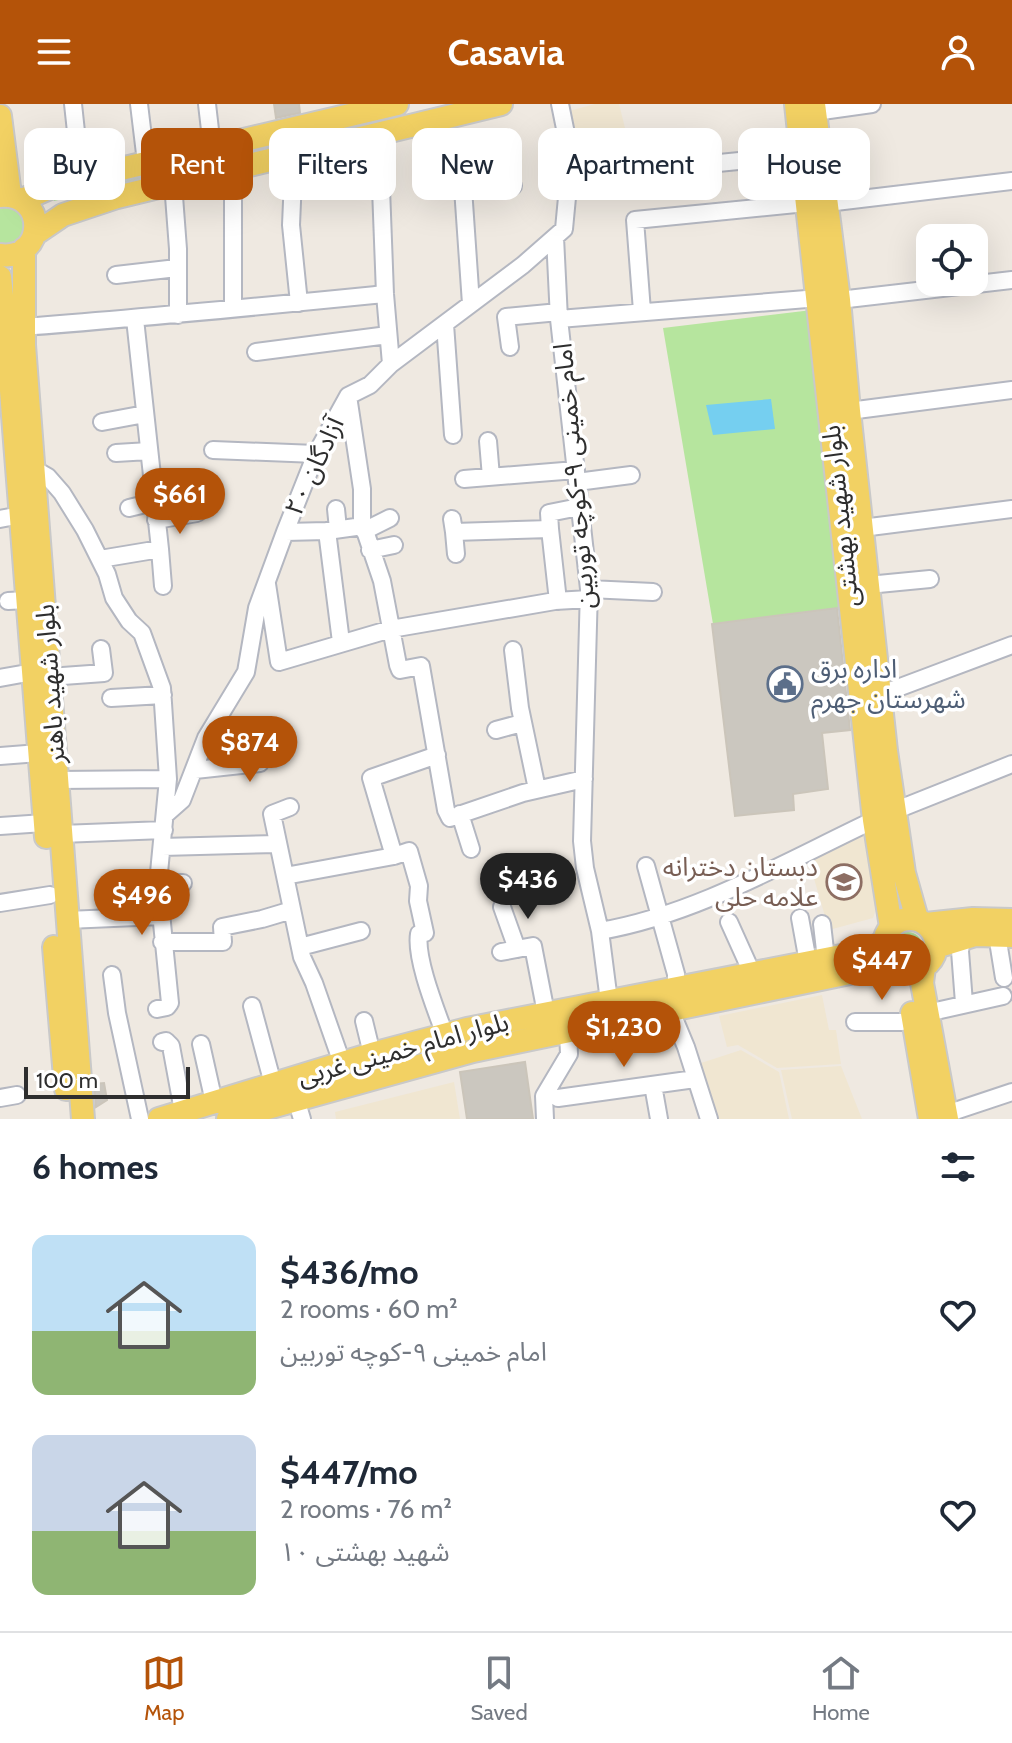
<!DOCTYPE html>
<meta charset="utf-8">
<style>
:root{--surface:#fff;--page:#f6f6f7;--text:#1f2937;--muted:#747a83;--line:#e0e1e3;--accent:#b45309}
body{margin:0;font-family:Cabin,"Noto Sans Arabic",sans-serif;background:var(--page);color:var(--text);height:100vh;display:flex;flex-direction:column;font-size:30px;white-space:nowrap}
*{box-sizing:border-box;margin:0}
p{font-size:26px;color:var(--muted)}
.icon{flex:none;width:44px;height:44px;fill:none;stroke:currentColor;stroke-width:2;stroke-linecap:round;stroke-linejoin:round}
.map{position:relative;height:1015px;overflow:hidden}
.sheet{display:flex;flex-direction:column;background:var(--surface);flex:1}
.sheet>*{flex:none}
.hud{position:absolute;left:24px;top:24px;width:964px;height:72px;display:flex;gap:16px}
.buttons{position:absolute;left:916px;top:120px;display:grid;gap:16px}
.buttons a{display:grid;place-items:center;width:72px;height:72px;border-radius:16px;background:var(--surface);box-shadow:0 8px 32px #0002;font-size:40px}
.scale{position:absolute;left:24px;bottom:20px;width:166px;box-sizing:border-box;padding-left:8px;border:4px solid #2e2e2e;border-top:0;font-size:22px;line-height:28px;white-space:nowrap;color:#2e2e2e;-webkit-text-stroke:6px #fff;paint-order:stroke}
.price{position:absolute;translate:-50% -68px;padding:0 18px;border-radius:28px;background:var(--accent);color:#fff;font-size:26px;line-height:52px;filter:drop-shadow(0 2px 4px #0008)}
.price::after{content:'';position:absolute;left:50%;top:48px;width:24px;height:18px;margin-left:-12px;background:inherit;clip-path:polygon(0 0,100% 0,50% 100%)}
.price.current{background:#222;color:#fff}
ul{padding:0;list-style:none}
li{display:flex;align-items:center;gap:24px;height:200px;padding:0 32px}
li span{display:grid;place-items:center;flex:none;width:224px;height:160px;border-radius:16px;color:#555}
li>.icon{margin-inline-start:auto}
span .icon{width:96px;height:96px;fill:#fffc;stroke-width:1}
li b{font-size:34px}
h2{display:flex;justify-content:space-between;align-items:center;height:96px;padding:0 32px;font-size:34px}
.pill{padding:0 28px;border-radius:16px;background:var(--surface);box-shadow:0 8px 32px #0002;font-size:28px;line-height:72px}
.pill.current{background:var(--accent);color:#fff}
header{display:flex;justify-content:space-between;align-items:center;height:104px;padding:0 32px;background:var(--accent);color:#fff;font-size:36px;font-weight:700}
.menu{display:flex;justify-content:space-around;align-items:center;height:112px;border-top:2px solid var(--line);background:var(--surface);font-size:22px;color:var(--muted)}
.menu a{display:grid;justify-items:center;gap:4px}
.menu .current{color:var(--accent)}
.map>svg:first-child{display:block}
.education{fill:#f0e6d1}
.green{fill:#b6e59e}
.water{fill:#75cff0}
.building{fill:#cbc7bf;stroke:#cbc5ba;stroke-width:2}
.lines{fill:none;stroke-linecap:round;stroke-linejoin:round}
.minor-casing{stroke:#b4b7c1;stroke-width:20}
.major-casing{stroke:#c9c9c9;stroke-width:26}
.minor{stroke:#fff;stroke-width:16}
.major{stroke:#f2d163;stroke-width:22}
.labels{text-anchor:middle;stroke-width:7;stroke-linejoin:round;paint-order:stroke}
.street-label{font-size:26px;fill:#2e2e2e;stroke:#fff}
.service-label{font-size:26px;fill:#4e5e75;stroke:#fff;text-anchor:start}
.education-label{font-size:26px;fill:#785e54;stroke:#fff;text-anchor:end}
</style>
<header><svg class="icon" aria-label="menu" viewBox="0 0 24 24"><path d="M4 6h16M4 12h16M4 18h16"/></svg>Casavia<svg class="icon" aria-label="person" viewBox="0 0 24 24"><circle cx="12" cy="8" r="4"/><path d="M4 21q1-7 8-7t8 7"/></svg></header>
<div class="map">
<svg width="1012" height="1015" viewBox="0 0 1012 1015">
<rect width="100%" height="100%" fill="#efe9e1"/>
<path class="education" d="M595,0H619L627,32L578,44L569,7Z
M863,731L877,802L873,814L829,826L808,754Z
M822,891L829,926H836L841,960L777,964L738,941L727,943L719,912Z
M741,946L779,968L789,1015H714L695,961Z
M841,962L862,1015H792L781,966Z
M454,978L460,1015H336L335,1008Z"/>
<path class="green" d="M363,19L364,24L54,97L52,92Z
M4,103L18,105L28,122L20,139L0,141V104Z
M812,206L841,504L713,520L663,224Z
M894 842a14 14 0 1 1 28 0a14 14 0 1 1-28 0Z"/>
<path class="water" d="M771,295L775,325L713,331L706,301Z"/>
<path class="building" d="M274,0H299L300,9L276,14Z
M837,504L850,626L822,629L828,685L793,690L794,706L735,712L712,520Z
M525,958L533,1015H467L460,968Z
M104,979L107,996L96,1003L94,980Z"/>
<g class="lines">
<defs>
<path id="minor" d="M73,0L81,74
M139,0L146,58
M207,0L212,43
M815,8L872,0
M379,31L385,190L391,260
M294,51L291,121L299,199
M233,64V203
M573,64L584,69L638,67L800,51
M173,79L178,145V211
M827,99L1012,77
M555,133L559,215L589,485L582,737L585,764L600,827L609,897
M116,171L177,164
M839,196L1012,176
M471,200L463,84L513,82
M642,207L635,116L806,99
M559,215L819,194
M445,220L453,331
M23,223C144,214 264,202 385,190
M510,243L506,213L559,208
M256,248L388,231
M348,292L362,385V418L382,477L398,561L400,566L421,562L446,706L450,714L523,689L584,675
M849,307L1012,286
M102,318L145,310
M488,337L491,373
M213,346L316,350
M116,349L149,347
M34,365L48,373L62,389L85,426L107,470L114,494L129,517L142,529L162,584L168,675L158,779L170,899L167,903L157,905
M464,375L576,366
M577,378L631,371
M129,404L154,398
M336,405L338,425
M0,415L21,411
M452,415L454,428L550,425L558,497
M156,416L197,409
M862,424L1012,405
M550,425L549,409L579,403
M364,427L390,414
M285,428L327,427
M454,428L456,450
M160,445L163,482
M370,446L394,441
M100,455L160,445L135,215
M267,480L279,558L391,525L555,497L589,495
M868,481L930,475
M589,485L653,488
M8,497L27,496
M341,538L327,427L363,422
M513,546L520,604L537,685
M49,573L104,569L101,545
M0,574L33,568
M111,594L163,591
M871,594L1012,541
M496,626L522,619
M437,651L371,674L394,752L409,747L419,782L418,797L425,829L419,830C415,854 436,906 445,931
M0,652L39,649
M195,666L260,659L257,640L261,639
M57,676L168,675
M290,703L272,710L302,853L314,879L342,959
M894,707L1012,660
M460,710L471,745
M165,711L182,696L206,634L246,568L257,504L285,428L316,350L348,292L370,281L391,260L523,161L564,125L568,83L573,64L560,0
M0,722L44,719
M61,730L164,726
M162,743L278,740
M646,762L676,870V884
M285,772L394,752
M158,779H183
M0,799L50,791
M502,803L517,845
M800,814L808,858
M67,816L160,812
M729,818L752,869
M822,820L826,855
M600,827C695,811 787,757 874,716
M997,831L1004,874
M962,834L960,847L964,899
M162,838H223L222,823L262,815L292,806
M300,843L361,827
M501,848L533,842L546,909
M112,871L117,909L140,1015
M252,902L273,980
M671,907L686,943L709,1015
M927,909L1003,892
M364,917L372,950
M855,918H902L913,914
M162,938L166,937L171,942L183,1007
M201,940L214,998
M653,981L659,1015
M0,994L17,991
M558,994L695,975
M296,995L302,1015
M946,1010L1012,988
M545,1015L544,992L569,950L568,928"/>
<path id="major" d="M796,0L874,716L891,823
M814,0L839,196L849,307L886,647L904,769L917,815
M0,12L10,91
M0,92C48,88 46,157 0,151
M22,96L61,79L397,0
M35,130L63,111L117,93L501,0
M24,145V241L83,1015
M0,173L8,248L46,733
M884 841a26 26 0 1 1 52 0a26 26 0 1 1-52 0Z
M926,820L973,815L1012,816
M54,843L66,985
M936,843L975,831L1012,832
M924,863L922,879L947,1015
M912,909L930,1015
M159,1015L372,950L467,925L867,847L884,838
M228,1015L473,947L893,860"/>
</defs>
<use href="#minor" class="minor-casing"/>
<use href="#major" class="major-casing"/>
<use href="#minor" class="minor"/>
<use href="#major" class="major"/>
</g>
<defs>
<symbol id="civic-ring" viewBox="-11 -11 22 22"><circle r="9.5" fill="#fff" stroke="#5c6f8a" stroke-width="1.5"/><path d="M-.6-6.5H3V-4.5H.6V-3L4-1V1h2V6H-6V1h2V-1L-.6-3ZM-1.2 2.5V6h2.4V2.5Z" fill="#5c6f8a"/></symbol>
<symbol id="school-ring" viewBox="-11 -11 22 22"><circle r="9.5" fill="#fff" stroke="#8d6e63" stroke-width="1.5"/><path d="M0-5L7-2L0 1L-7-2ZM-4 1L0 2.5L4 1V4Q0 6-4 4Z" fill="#8d6e63"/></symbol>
</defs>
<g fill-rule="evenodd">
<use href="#civic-ring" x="765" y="560" width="40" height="40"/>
<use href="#school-ring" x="824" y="758" width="40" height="40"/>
</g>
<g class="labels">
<g class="street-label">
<text transform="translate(314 362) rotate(-65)" y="9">آزادگان ۲۰</text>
<text transform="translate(574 372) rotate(-95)" y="9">امام خمینی ۹-کوچه توربین</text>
<text transform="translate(840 412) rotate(-96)" y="9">بلوار شهید بهشتی</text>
<text transform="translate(50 580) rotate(-94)" y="9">بلوار شهید باهنر</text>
<text transform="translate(403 945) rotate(-15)" y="9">بلوار امام خمینی غربی</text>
</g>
<g class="service-label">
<text x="811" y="574">اداره برق<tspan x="811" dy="30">شهرستان جهرم</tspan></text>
</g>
<g class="education-label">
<text x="818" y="772">دبستان دخترانه<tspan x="818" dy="30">علامه حلی</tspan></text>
</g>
</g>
</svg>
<div class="buttons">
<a><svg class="icon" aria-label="locate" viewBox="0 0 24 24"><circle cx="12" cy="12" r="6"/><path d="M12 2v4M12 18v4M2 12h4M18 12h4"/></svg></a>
</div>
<div class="scale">100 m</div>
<b class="price" style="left:180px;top:432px">$661</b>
<b class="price" style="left:250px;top:680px">$874</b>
<b class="price current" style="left:528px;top:817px">$436</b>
<b class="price" style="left:142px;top:833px">$496</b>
<b class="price" style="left:882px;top:898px">$447</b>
<b class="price" style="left:624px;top:965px">$1,230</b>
<div class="hud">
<a class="pill">Buy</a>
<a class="pill current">Rent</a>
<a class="pill">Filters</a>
<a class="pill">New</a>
<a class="pill">Apartment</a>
<a class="pill">House</a>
</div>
</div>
<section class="sheet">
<h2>6 homes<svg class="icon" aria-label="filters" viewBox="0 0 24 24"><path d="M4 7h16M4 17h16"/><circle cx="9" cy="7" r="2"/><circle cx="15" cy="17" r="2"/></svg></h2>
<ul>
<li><span style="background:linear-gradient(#bfe0f5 60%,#8fb573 0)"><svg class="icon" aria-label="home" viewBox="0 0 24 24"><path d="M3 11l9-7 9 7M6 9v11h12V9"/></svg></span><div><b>$436/mo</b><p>2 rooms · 60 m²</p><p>امام خمینی ۹-کوچه توربین</p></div><svg class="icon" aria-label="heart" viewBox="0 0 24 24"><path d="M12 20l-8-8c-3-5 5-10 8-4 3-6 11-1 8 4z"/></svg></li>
<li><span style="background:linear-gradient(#c9d6e8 60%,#8fb573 0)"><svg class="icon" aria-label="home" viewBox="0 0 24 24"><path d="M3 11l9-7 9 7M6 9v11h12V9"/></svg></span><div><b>$447/mo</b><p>2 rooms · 76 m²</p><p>شهید بهشتی ۱۰</p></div><svg class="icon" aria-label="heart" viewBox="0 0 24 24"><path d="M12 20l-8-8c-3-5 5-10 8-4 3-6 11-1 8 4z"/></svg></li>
</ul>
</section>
<nav class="menu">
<a class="current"><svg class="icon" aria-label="map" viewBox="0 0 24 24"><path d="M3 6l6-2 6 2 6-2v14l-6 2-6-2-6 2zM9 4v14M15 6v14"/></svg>Map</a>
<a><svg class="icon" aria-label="saved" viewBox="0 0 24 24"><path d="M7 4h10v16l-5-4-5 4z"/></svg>Saved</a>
<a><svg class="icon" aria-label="home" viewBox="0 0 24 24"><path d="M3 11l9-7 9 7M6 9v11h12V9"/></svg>Home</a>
</nav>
